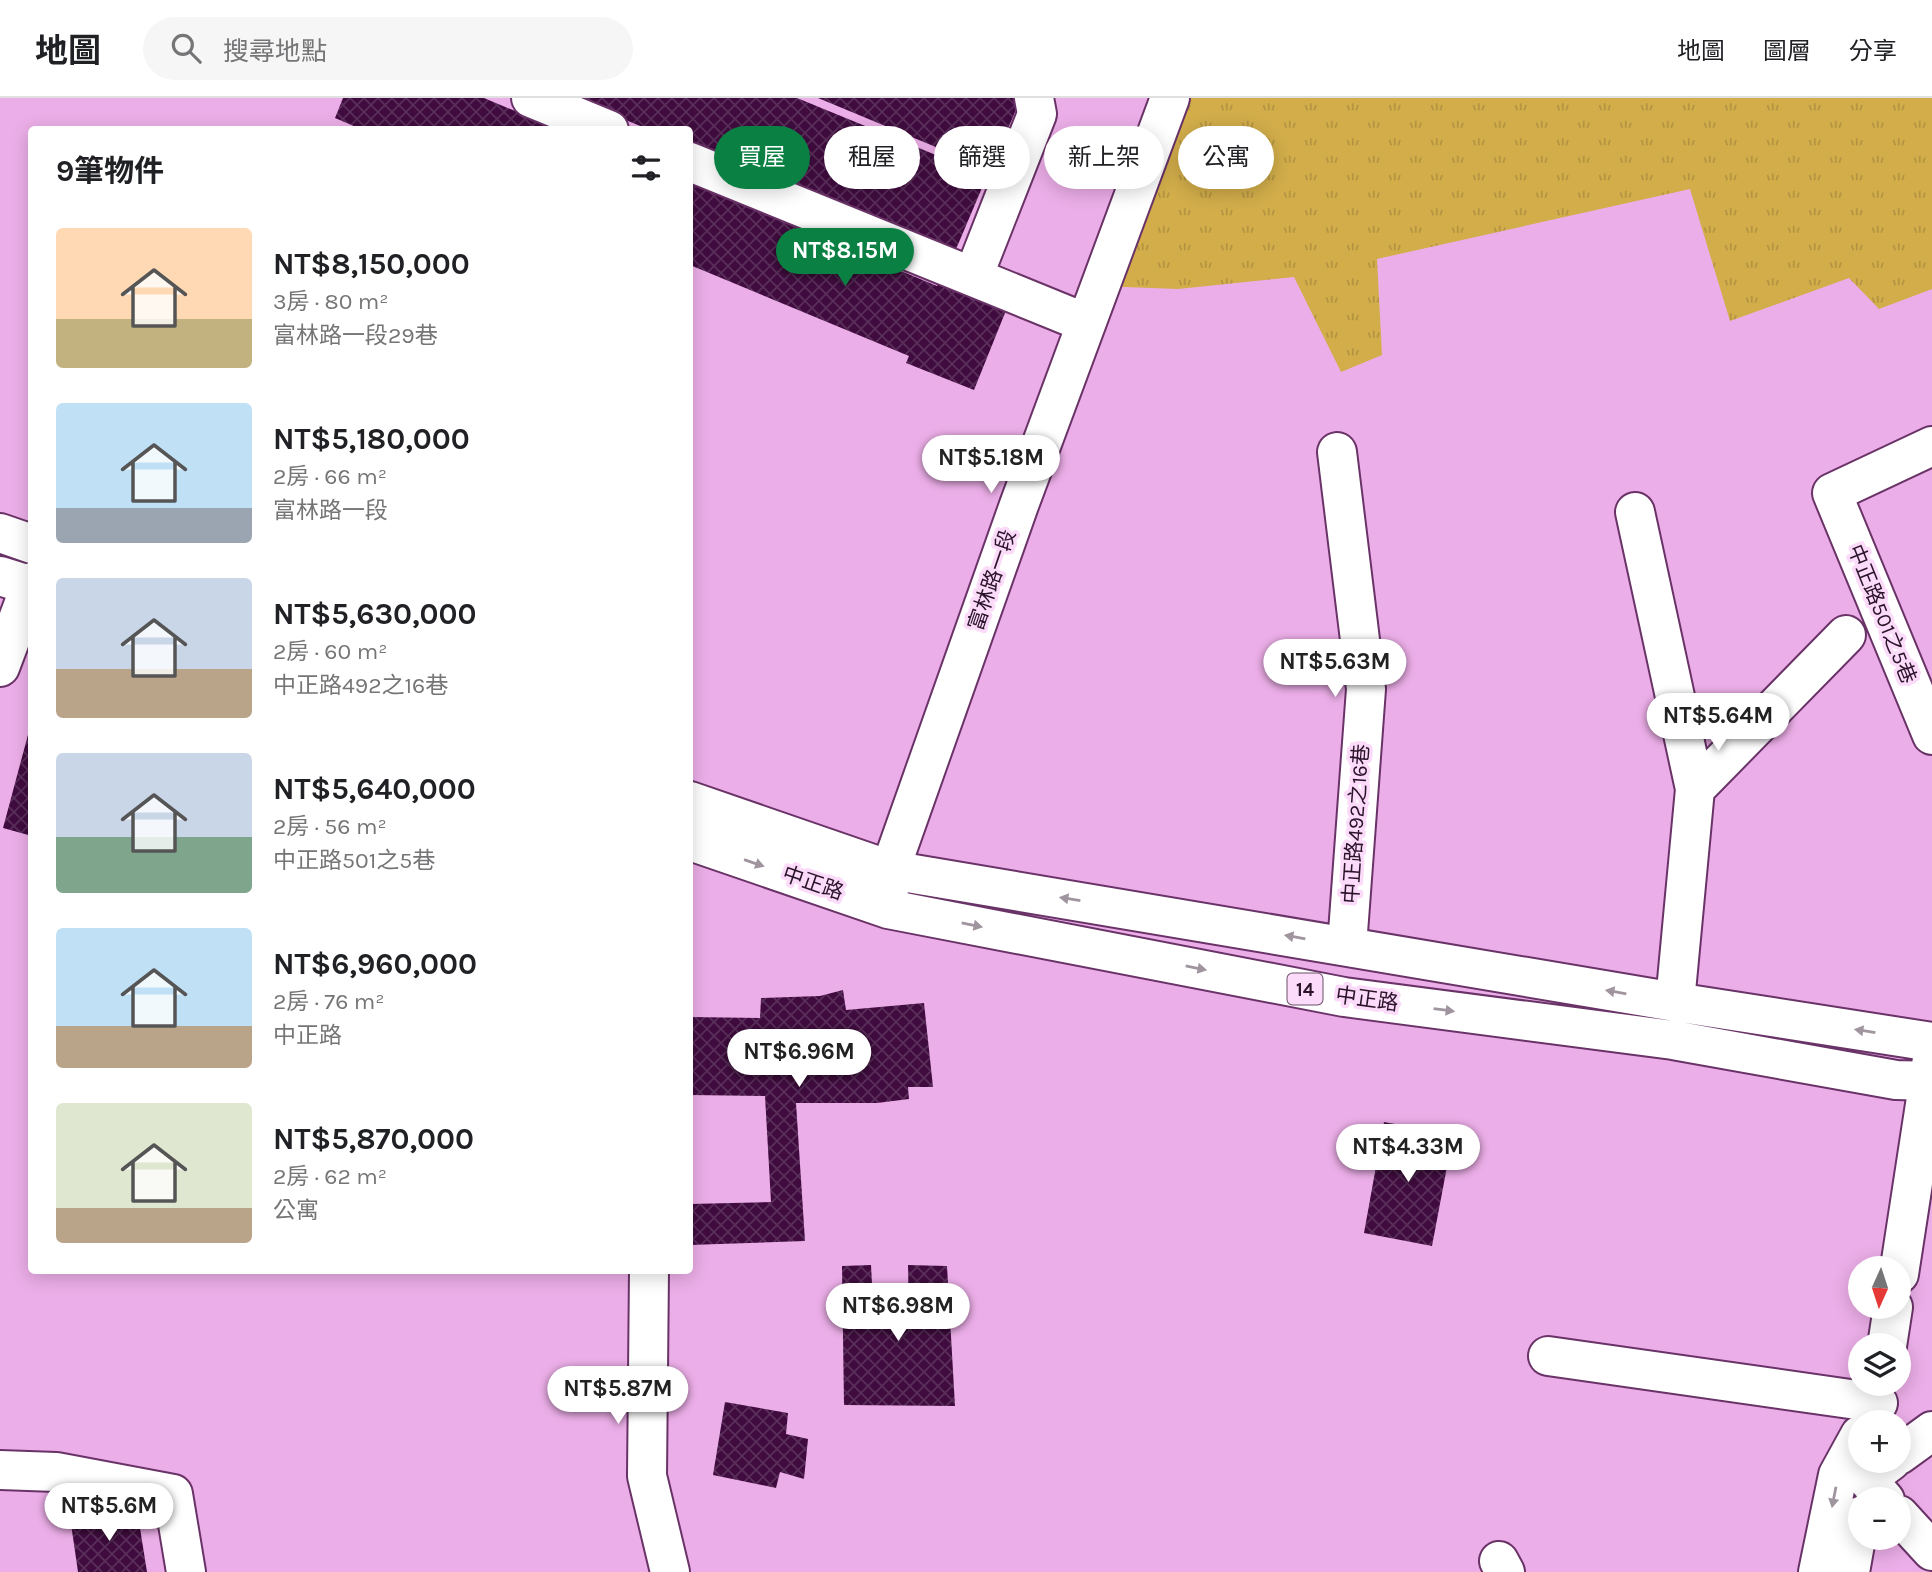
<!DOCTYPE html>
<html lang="zh-TW">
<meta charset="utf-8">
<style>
:root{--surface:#fff;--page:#f6f6f6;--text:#202124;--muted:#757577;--line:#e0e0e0;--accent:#0b8043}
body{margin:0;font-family:Karla,"Noto Sans TC",sans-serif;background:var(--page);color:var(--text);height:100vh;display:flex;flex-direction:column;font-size:26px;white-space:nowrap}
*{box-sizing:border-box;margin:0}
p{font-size:23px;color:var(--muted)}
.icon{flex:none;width:38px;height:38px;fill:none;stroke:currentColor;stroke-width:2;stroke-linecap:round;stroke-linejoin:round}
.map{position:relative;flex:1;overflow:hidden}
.drawer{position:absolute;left:28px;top:28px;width:665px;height:1148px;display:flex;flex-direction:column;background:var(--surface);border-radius:7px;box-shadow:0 4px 18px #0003}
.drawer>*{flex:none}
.hud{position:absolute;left:714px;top:28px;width:665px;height:63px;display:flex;gap:14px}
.needle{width:46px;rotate:183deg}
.fabs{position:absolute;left:1848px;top:1158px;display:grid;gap:14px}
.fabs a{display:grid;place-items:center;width:63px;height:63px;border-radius:50%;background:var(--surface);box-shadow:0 4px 18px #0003;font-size:35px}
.price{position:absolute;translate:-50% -60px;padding:0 16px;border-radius:24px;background:#fff;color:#222;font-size:23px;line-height:46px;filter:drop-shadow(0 2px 4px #0008)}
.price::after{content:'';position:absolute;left:50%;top:42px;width:21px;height:16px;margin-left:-10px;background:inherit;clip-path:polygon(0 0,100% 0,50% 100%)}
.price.on{background:var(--accent);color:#fff}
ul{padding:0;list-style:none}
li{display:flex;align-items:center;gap:21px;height:175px;padding:0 28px}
li span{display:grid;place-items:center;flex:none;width:196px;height:140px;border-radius:7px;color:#555}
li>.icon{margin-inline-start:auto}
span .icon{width:84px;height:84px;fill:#fffc;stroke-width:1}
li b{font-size:30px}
h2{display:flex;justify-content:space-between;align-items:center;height:84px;padding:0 28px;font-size:30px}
.tag{padding:0 24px;border-radius:32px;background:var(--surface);box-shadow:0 4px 18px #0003;font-size:24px;line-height:63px}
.tag.on{background:var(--accent);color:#fff}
header{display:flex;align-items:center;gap:42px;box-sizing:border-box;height:98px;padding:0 35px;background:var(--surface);border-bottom:2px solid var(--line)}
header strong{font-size:33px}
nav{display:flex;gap:38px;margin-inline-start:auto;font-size:24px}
.search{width:490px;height:63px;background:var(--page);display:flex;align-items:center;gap:18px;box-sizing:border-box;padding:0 24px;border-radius:38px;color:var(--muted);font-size:26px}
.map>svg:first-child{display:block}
.grass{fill:url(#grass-tufts)}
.building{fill:url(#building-cross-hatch)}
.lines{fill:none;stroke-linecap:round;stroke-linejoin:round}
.minor-casing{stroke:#693367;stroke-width:42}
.major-casing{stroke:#693367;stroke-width:42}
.minor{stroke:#fff;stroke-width:38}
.major{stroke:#fff;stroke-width:38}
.oneway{fill:#a0959f}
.labels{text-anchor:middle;stroke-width:7;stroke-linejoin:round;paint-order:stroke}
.shield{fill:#fbdbf9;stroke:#695068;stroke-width:2}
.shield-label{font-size:19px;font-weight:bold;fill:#2b142a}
.street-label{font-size:21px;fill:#2b142a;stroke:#fbdbf9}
</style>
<header>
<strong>地圖</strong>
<div class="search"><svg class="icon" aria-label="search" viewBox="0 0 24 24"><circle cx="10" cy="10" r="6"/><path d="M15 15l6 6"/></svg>搜尋地點</div>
<nav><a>地圖</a><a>圖層</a><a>分享</a></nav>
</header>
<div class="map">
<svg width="1932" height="1474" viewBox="0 0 1932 1474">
<defs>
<pattern id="grass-tufts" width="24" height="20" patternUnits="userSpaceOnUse" patternTransform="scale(1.75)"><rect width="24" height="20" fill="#d2ad4a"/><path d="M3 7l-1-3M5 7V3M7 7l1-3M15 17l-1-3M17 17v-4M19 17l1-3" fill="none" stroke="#b49441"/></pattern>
<pattern id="building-cross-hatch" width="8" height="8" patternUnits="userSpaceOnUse" patternTransform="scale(1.75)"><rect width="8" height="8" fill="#400c3f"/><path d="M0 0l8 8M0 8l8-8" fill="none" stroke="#592e59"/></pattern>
</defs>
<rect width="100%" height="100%" fill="#ecaee8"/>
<path class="grass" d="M1171,0H1932V191L1879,211L1849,180L1730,223L1690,91L1377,161L1382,257L1341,274L1294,179L1178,191L1097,188Z"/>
<path class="building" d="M343,0H484L560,32H363L335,20Z
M572,0H797L987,78L954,156L690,48V32H650Z
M818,0H1017L1020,2L991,72Z
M690,85L937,188L939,183L1007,210L974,292L906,265L909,258L690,167Z
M29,633L32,634V738L3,730Z
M843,892L846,912L924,905L933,989H908L909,1001L877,1005H796L805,1143L690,1147V1106L771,1104L765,998L690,997V919L760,920L761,900L820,898Z
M1384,1024L1453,1037L1432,1148L1364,1135Z
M871,1167L874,1224H909L908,1167L947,1168L955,1308L844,1307L842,1168Z
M725,1304L788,1315L786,1336L808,1341L804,1381L780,1374L776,1390L713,1377Z
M137,1411L147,1474H78L70,1419Z"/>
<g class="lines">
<defs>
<path id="minor" d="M531,0L609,32
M690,64L1086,225
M973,179L1037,16L1034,0
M1932,348L1832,395L1932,637
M1337,354L1366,591L1347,848
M1635,414L1695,691L1675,904
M0,569L32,484
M1695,691L1846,537
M888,806L890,772L1019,407L1170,0
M649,1172L647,1378L670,1474
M1899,1176L1932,961
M1887,1248L1893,1209
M1548,1258L1878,1305
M1899,1357L1932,1333
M0,1372L56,1374L173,1396L186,1474
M1885,1402L1867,1381L1891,1363
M1899,1417L1932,1453
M1499,1463L1505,1474
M1818,1474L1838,1377L1860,1337
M1850,1474L1860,1418"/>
<path id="major" d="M0,435L32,446
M0,478L32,488
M690,703L890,772L1675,904L1932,944
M690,743L888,811L1344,899L1673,942L1896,982L1932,983"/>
</defs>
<use href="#minor" class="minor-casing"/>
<use href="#major" class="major-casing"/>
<use href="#minor" class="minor"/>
<use href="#major" class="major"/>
</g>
<defs><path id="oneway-solid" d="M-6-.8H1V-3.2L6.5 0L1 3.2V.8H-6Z" transform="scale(1.75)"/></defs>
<g class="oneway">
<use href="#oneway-solid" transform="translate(754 765) rotate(19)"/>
<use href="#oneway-solid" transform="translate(1070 801) rotate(-171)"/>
<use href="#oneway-solid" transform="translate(972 827) rotate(11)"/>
<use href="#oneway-solid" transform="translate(1295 839) rotate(-170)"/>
<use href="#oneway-solid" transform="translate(1196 870) rotate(11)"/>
<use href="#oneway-solid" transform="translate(1616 894) rotate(-170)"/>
<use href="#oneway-solid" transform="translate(1444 912) rotate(7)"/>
<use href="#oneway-solid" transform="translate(1865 933) rotate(-171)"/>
<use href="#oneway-solid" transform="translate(1834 1399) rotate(101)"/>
</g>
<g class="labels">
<rect class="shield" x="1287.5" y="875.5" width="35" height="31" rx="5"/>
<g class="shield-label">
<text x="1305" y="898">14</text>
</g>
<g class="street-label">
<text transform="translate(992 482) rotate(-71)" y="7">富林路一段</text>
<text transform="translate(1882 516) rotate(68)" y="7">中正路501之5巷</text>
<text transform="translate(1356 726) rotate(-86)" y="7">中正路492之16巷</text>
<text transform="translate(813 785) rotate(19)" y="7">中正路</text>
<text transform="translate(1367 901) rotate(8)" y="7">中正路</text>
</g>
</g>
</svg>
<div class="fabs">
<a><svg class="needle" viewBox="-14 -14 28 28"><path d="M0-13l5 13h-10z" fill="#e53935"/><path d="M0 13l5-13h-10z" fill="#757577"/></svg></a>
<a><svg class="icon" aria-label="layers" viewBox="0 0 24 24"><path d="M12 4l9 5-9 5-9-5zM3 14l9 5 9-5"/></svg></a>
<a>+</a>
<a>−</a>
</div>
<b class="price on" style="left:845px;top:190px">NT$8.15M</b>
<b class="price" style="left:991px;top:397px">NT$5.18M</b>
<b class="price" style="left:1335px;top:601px">NT$5.63M</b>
<b class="price" style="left:1718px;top:655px">NT$5.64M</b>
<b class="price" style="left:799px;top:991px">NT$6.96M</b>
<b class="price" style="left:1408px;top:1086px">NT$4.33M</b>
<b class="price" style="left:898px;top:1245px">NT$6.98M</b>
<b class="price" style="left:618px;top:1328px">NT$5.87M</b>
<b class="price" style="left:109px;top:1445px">NT$5.6M</b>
<div class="hud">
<a class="tag on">買屋</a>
<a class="tag">租屋</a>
<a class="tag">篩選</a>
<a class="tag">新上架</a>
<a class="tag">公寓</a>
</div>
<section class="drawer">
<h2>9筆物件<svg class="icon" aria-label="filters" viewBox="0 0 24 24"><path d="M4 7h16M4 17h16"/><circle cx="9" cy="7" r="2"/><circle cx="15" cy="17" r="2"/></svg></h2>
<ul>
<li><span style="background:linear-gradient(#ffd9b3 65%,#c2b280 0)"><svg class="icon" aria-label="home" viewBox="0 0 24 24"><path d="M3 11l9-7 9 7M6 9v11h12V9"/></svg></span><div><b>NT$8,150,000</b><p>3房 · 80 m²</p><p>富林路一段29巷</p></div></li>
<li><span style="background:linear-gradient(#bfe0f5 75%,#9aa5b1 0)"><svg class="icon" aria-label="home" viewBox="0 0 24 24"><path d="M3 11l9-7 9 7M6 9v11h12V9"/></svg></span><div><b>NT$5,180,000</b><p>2房 · 66 m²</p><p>富林路一段</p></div></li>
<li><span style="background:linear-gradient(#c9d6e8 65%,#b9a48a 0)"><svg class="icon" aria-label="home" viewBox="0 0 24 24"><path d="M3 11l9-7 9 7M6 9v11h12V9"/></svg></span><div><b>NT$5,630,000</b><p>2房 · 60 m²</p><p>中正路492之16巷</p></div></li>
<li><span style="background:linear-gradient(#c9d6e8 60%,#7fa58c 0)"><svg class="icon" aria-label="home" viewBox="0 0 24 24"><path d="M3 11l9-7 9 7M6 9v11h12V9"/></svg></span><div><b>NT$5,640,000</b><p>2房 · 56 m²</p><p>中正路501之5巷</p></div></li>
<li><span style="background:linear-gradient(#bfe0f5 70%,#b9a48a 0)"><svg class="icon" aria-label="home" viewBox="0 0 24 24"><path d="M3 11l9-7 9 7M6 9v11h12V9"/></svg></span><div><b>NT$6,960,000</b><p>2房 · 76 m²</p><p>中正路</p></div></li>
<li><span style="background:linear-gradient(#dfe7d0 75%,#b9a48a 0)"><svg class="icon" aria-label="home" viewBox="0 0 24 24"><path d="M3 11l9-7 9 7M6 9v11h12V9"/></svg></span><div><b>NT$5,870,000</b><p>2房 · 62 m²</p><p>公寓</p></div></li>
</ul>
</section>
</div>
